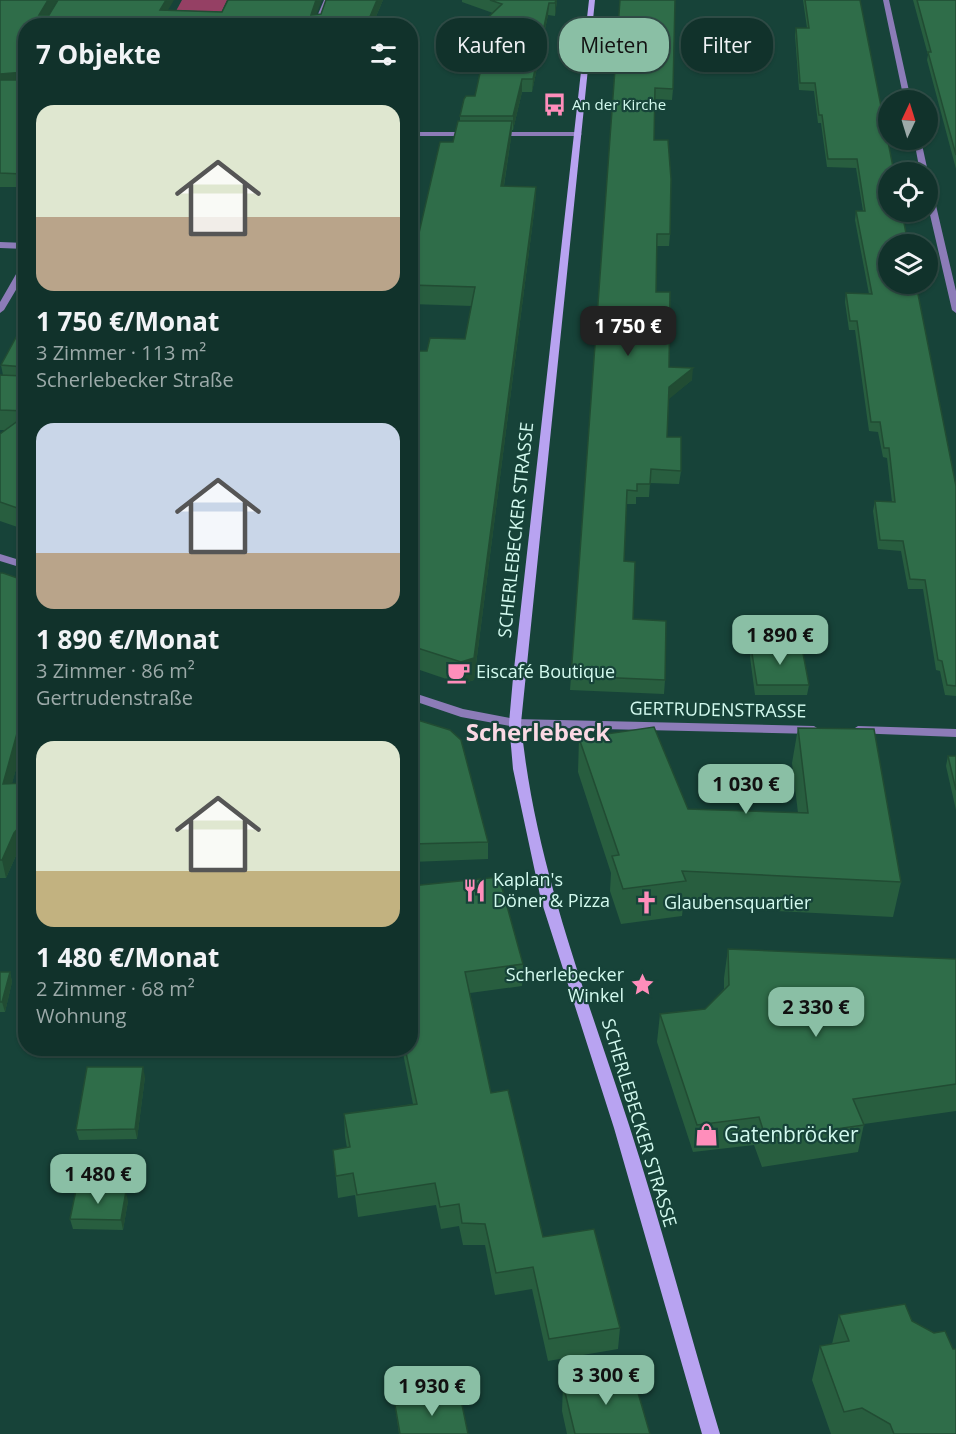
<!DOCTYPE html>
<html lang="de">
<meta charset="utf-8">
<style>
:root{--surface:#11322b;--page:#1e3e37;--text:#f1f3f6;--muted:#9caaa9;--line:#304d47;--accent:#8abfa5}
body{margin:0;font-family:"Open Sans",sans-serif;background:var(--page);color:var(--text);height:100vh;display:flex;flex-direction:column;font-size:22px;white-space:nowrap}
*{box-sizing:border-box;margin:0}
p{font-size:20px;color:var(--muted)}
.icon{flex:none;width:33px;height:33px;fill:none;stroke:currentColor;stroke-width:2;stroke-linecap:round;stroke-linejoin:round}
.map{position:relative;flex:1;overflow:hidden}
.side{position:absolute;left:18px;top:18px;width:400px;height:1038px;display:flex;flex-direction:column;background:var(--surface);border-radius:24px;box-shadow:0 2px 4px #0004,0 0 0 2px var(--line)}
.side>*{flex:none}
.guide{position:absolute;left:436px;top:18px;width:429px;height:54px;display:flex;gap:12px}
.needle{width:39px;rotate:4deg}
.controls{position:absolute;left:878px;top:90px;display:grid;gap:12px}
.controls a{display:grid;place-items:center;width:60px;height:60px;border-radius:50%;background:var(--surface);box-shadow:0 2px 4px #0004,0 0 0 2px var(--line);font-size:30px}
.price{position:absolute;translate:-50% -51px;padding:0 14px;border-radius:12px;background:var(--accent);color:#111;font-size:20px;line-height:39px;filter:drop-shadow(0 2px 3px #0008)}
.price::after{content:'';position:absolute;left:50%;top:36px;width:18px;height:14px;margin-left:-9px;background:inherit;clip-path:polygon(0 0,100% 0,50% 100%)}
.price.on{background:#222;color:#fff}
ul{padding:0;list-style:none}
li{display:grid;align-content:center;gap:12px;height:318px;padding:0 18px}
li span{display:grid;place-items:center;height:186px;border-radius:18px;color:#555}
li>.icon{margin-inline-start:auto}
span .icon{width:108px;height:108px;fill:#fffc;stroke-width:1}
li b{font-size:26px}
h2{display:flex;justify-content:space-between;align-items:center;height:72px;padding:0 18px;font-size:26px}
.pill{padding:0 21px;border-radius:24px;background:var(--surface);box-shadow:0 2px 4px #0004,0 0 0 2px var(--line);font-size:21px;line-height:54px}
.pill.on{background:var(--accent);color:#111}
.map>svg:first-child{display:block}
.green{fill:#954064}
.lines{fill:none;stroke-linecap:round;stroke-linejoin:round}
.street{fill:#8c7cb8;fill-rule:evenodd}
.secondary{fill:#b8a3f1;fill-rule:evenodd}
.wall{fill:#285e3f}
.shaded-wall{fill:#214c33}
.building{fill:#2f6d49;stroke:#214c33;stroke-width:1.5}
.labels{text-anchor:middle;stroke-width:4.5;stroke-linejoin:round;paint-order:stroke}
.far-poi-label{font-size:15px;fill:#d3faef;stroke:#174339;text-anchor:start}
.street-label{font-size:18px;fill:#d3faef;stroke:#174339}
.poi-label{font-size:18px;fill:#d3faef;stroke:#174339;text-anchor:start}
.near-poi-label{font-size:21px;fill:#d3faef;stroke:#174339;text-anchor:start}
.district-label{font-size:24px;font-weight:bold;fill:#fbd9e4;stroke:#174339}
</style>
<div class="map">
<svg width="956" height="1434" viewBox="0 0 956 1434">
<rect width="100%" height="100%" fill="#174339"/>
<path class="green" d="M182,0H227L221,13L176,11Z"/>
<g class="lines">
<path class="street" d="M324,0H330L320,26H313Z
M883,0H889L911,100H904Z
M411,132H471L475,134L471,136H411Z
M492,132H578L582,134L578,136H495L491,134Z
M914,140H921L928,172L927,173L920,172Z
M927,182L931,184L956,291V313L952,310L927,202Z
M0,242L26,243V249L0,248Z
M23,262H26V273L4,310L0,313V302Z
M0,554L26,562V569L0,561Z
M411,692L463,709L515,719L814,726L820,730L814,734L515,727L461,717L411,700Z
M858,726L956,729V737L854,733L852,730Z"/>
<path class="secondary" d="M589,0H595L521,723C534,862 586,993 629,1125C662,1227 689,1331 720,1434H702L614,1128L541,900L513,769L509,723L513,678Z"/>
</g>
<path class="wall" d="M0,0H57L48,15L168,10L316,15L321,14L327,0H383L372,26H26V116L23,115L25,187H0Z
M462,0H557L555,16L548,15L532,92H522L513,130H512L511,138L504,186L536,187L535,205L474,680L461,684L411,667V358H416L427,351L465,339L472,306L411,304V259H413L453,142L460,121V116L475,96L487,45L473,44V32L493,13L462,2Z
M620,0L673,89L672,100L654,99V140L670,234L669,246H657L656,292L669,367L692,380L668,399L667,437L681,471L679,484L650,483L649,497H636V504H626L624,561L633,619L665,680L664,694L570,690Z
M803,0H860L956,486V696L945,695L940,671L936,670L923,589H908L901,551L878,549L873,511L875,501L892,502L887,458L883,457L878,432L869,431L855,330H849L845,302L846,293L869,294L855,220L856,211H863L856,168L827,167L821,123H818L814,91L799,90L795,35L796,28H807Z
M913,0H956V169L927,60L928,55Z
M26,319V530L0,521V434L5,430H0V375H3L1,365Z
M0,573L26,581V733L12,783H26V842L18,851L6,878H0Z
M751,647L809,685L807,695H755L750,657Z
M411,718L488,842V859L411,862Z
M798,728L901,882L893,917L683,906L682,916L621,924L610,891L611,873L578,772L579,738L688,809L798,813L792,763Z
M948,756H956V810L946,766Z
M411,886L523,964L522,986L470,993L491,1093L543,1237L620,1328L618,1349L548,1361L532,1289L495,1295L485,1245H463L459,1226L441,1229L436,1205L358,1217L355,1195L338,1198L333,1150L347,1148L345,1136L344,1114L413,1104L402,1048H411Z
M728,949L956,959V1111L864,1124L858,1152L762,1167L754,1145L693,1152L657,1042L660,1014L705,1009L724,989V978Z
M0,972H10L12,982L5,1012H0Z
M145,1077L137,1139L79,1140L76,1130Z
M128,1201L123,1230L73,1229L70,1219Z
M839,1315L956,1434H831L812,1380L820,1346L832,1344Z
M563,1384L650,1434H567L562,1411Z
M395,1405L468,1434H399Z"/>
<path class="shaded-wall" d="M48,0H57L42,26L39,15Z
M166,0H174L161,22L160,10Z
M316,0H322L312,26L311,15Z
M377,0H383L372,26H366Z
M556,0H557L555,16V3Z
M549,3L548,15L532,92L533,79Z
M24,72L26,82L0,87V74Z
M522,79V92L513,130V116Z
M512,121L511,138L501,204V186Z
M26,168V186L25,187L22,174Z
M536,187L535,205L474,680L461,684V662Z
M693,368L692,380L668,400L669,387Z
M24,708H26V733L7,802L3,784Z
M26,819V842L18,851L6,878L2,860L14,833Z
M10,972L12,982L5,1012L2,1002Z
M143,1067L145,1077L137,1139L135,1129Z
M126,1191L128,1201L123,1230L121,1220Z"/>
<path class="building" d="M0,0H48L39,15H49L58,0H166L160,10L222,12L228,0H316L311,15L321,14L326,0H377L366,26H26V103L20,102L26,129V168L22,174L0,173V80H25L24,72L0,74Z
M490,0H556L555,3H549L533,79H522L513,116H460L464,99L466,96H475L489,32H473L502,4Z
M620,0H675L673,89L655,88L654,140H668L671,179L670,234H657L656,292H670L669,367L693,368L669,387L667,437H681V471L651,469L650,484H637V491L627,490L624,561L635,562L633,619L666,621L665,680L571,676Z
M805,0H860L894,172H888V212H902L908,244H888V284H916L956,486V686L947,685L942,661L938,660L925,580L910,579L903,541L880,540L875,501L895,502L889,448H884L880,422H871L857,321H850L846,293L872,294L856,211H865L857,159H828L822,115H819L815,83H800L796,28H809Z
M917,0H956V155L928,52H931Z
M458,121H512L501,186L536,187L474,658L461,662L411,646V358H416L417,351H427L430,338L465,339L475,287L411,285V259H413L440,142H453Z
M26,319V411L0,410V375L24,376V367L1,365Z
M26,415V511L0,502V434Z
M0,573H3L26,581V708H24L3,784L26,783V819L14,833L2,860H0Z
M751,647L802,648L809,685H757Z
M411,718L450,730L461,740L488,842L411,844Z
M654,727L688,809L808,813L798,728L874,729L901,882L682,871L686,881L623,889L612,856L619,855L579,738Z
M948,756H956V790Z
M499,877L523,964L465,972L491,1093L508,1090L543,1237L594,1229L620,1328L549,1339L533,1267L496,1273L485,1224L462,1223L459,1204L440,1207L435,1183L357,1195L353,1173L336,1176L333,1150L350,1147L344,1114L417,1104L405,1048H411V886Z
M728,949L956,959V1084L853,1099L864,1125L766,1139L759,1117L697,1125L660,1014L705,1009L729,985Z
M0,972H10L2,1002H0Z
M87,1067H143L135,1129L76,1130Z
M76,1190L126,1191L121,1220L70,1219Z
M905,1304L912,1321L934,1333L945,1331L953,1349H956V1434H894L890,1424L862,1408L844,1412L820,1346L849,1341L839,1315Z
M632,1372L650,1434H575L563,1384Z
M460,1395L468,1434H400L395,1405Z"/>
<defs>
<symbol id="bus-bare" viewBox="-9 -9 18 18"><path d="M-5-6H5V4H4V6H2V4H-2V6H-4V4H-5ZM-3.5-4V0h7V-4ZM-3.5 1.2v1.5H-2V1.2ZM2 1.2v1.5H3.5V1.2Z" fill="#ff8ebb" stroke="#174339" stroke-width="2.5" paint-order="stroke"/></symbol>
<symbol id="cafe-bare" viewBox="-9 -9 18 18"><path d="M-5.5-4.5H6V0H3Q3 3.5 0 3.5H-2.5Q-5.5 3.5-5.5 0ZM3-3.2v2h1.7v-2ZM-6 4.5H4V6H-6Z" fill="#ff8ebb" stroke="#174339" stroke-width="2.5" paint-order="stroke"/></symbol>
<symbol id="restaurant-bare" viewBox="-9 -9 18 18"><path d="M-5-6h1v4h1v-4h1v4h1v-4h1v5L-1.5 .5V6h-2V.5L-5-1ZM5-6V6H3V1.5H1.5Q1.5-4 5-6Z" fill="#ff8ebb" stroke="#174339" stroke-width="2.5" paint-order="stroke"/></symbol>
<symbol id="church-bare" viewBox="-9 -9 18 18"><path d="M-1.2-6h2.4v3.5h3.3v2.4h-3.3V6h-2.4V-.1h-3.3v-2.4h3.3Z" fill="#ff8ebb" stroke="#174339" stroke-width="2.5" paint-order="stroke"/></symbol>
<symbol id="sight-bare" viewBox="-9 -9 18 18"><path d="M0-6L1.8-2.2L6-1.7L2.9 1.2L3.7 5.4L0 3.3L-3.7 5.4L-2.9 1.2L-6-1.7L-1.8-2.2Z" fill="#ff8ebb" stroke="#174339" stroke-width="2.5" paint-order="stroke"/></symbol>
<symbol id="shop-bare" viewBox="-9 -9 18 18"><path d="M-5-2.5h2.3a2.7 3.5 0 0 1 5.4 0H5L5.5 6h-11ZM-1.5-2.5h3a1.5 2.3 0 0 0-3 0Z" fill="#ff8ebb" stroke="#174339" stroke-width="2.5" paint-order="stroke"/></symbol>
</defs>
<g fill-rule="evenodd">
<use href="#bus-bare" x="538" y="88" width="33" height="33"/>
<use href="#cafe-bare" x="442" y="656" width="33" height="33"/>
<use href="#restaurant-bare" x="458" y="874" width="33" height="33"/>
<use href="#church-bare" x="630" y="886" width="33" height="33"/>
<use href="#sight-bare" x="626" y="968" width="33" height="33"/>
<use href="#shop-bare" x="690" y="1118" width="33" height="33"/>
</g>
<g class="labels">
<g class="far-poi-label">
<text x="572" y="110">An der Kirche</text>
</g>
<g class="street-label">
<text transform="translate(516 530) rotate(-84)" y="6">SCHERLEBECKER STRASSE</text>
<text transform="translate(718 710) rotate(1)" y="6">GERTRUDENSTRASSE</text>
<text transform="translate(639 1123) rotate(73)" y="6">SCHERLEBECKER STRASSE</text>
</g>
<g class="poi-label">
<text x="476" y="678">Eiscafé Boutique</text>
<text x="493" y="886">Kaplan's<tspan x="493" dy="21">Döner &amp; Pizza</tspan></text>
<text x="664" y="909">Glaubensquartier</text>
<text x="624" y="981" text-anchor="end">Scherlebecker<tspan x="624" dy="21">Winkel</tspan></text>
</g>
<g class="near-poi-label">
<text x="724" y="1142">Gatenbröcker</text>
</g>
<g class="district-label">
<text x="538" y="741">Scherlebeck</text>
</g>
</g>
</svg>
<div class="controls">
<a><svg class="needle" viewBox="-14 -14 28 28"><path d="M0-13l5 13h-10z" fill="#e53935"/><path d="M0 13l5-13h-10z" fill="#9caaa9"/></svg></a>
<a><svg class="icon" aria-label="locate" viewBox="0 0 24 24"><circle cx="12" cy="12" r="6"/><path d="M12 2v4M12 18v4M2 12h4M18 12h4"/></svg></a>
<a><svg class="icon" aria-label="layers" viewBox="0 0 24 24"><path d="M12 4l9 5-9 5-9-5zM3 14l9 5 9-5"/></svg></a>
</div>
<b class="price on" style="left:628px;top:357px">1 750 €</b>
<b class="price" style="left:780px;top:666px">1 890 €</b>
<b class="price" style="left:746px;top:815px">1 030 €</b>
<b class="price" style="left:816px;top:1038px">2 330 €</b>
<b class="price" style="left:98px;top:1205px">1 480 €</b>
<b class="price" style="left:606px;top:1406px">3 300 €</b>
<b class="price" style="left:432px;top:1417px">1 930 €</b>
<div class="guide">
<a class="pill">Kaufen</a>
<a class="pill on">Mieten</a>
<a class="pill">Filter</a>
</div>
<section class="side">
<h2>7 Objekte<svg class="icon" aria-label="filters" viewBox="0 0 24 24"><path d="M4 7h16M4 17h16"/><circle cx="9" cy="7" r="2"/><circle cx="15" cy="17" r="2"/></svg></h2>
<ul>
<li><span style="background:linear-gradient(#dfe7d0 60%,#b9a48a 0)"><svg class="icon" aria-label="home" viewBox="0 0 24 24"><path d="M3 11l9-7 9 7M6 9v11h12V9"/></svg></span><div><b>1 750 €/Monat</b><p>3 Zimmer · 113 m²</p><p>Scherlebecker Straße</p></div></li>
<li><span style="background:linear-gradient(#c9d6e8 70%,#b9a48a 0)"><svg class="icon" aria-label="home" viewBox="0 0 24 24"><path d="M3 11l9-7 9 7M6 9v11h12V9"/></svg></span><div><b>1 890 €/Monat</b><p>3 Zimmer · 86 m²</p><p>Gertrudenstraße</p></div></li>
<li><span style="background:linear-gradient(#dfe7d0 70%,#c2b280 0)"><svg class="icon" aria-label="home" viewBox="0 0 24 24"><path d="M3 11l9-7 9 7M6 9v11h12V9"/></svg></span><div><b>1 480 €/Monat</b><p>2 Zimmer · 68 m²</p><p>Wohnung</p></div></li>
</ul>
</section>
</div>
